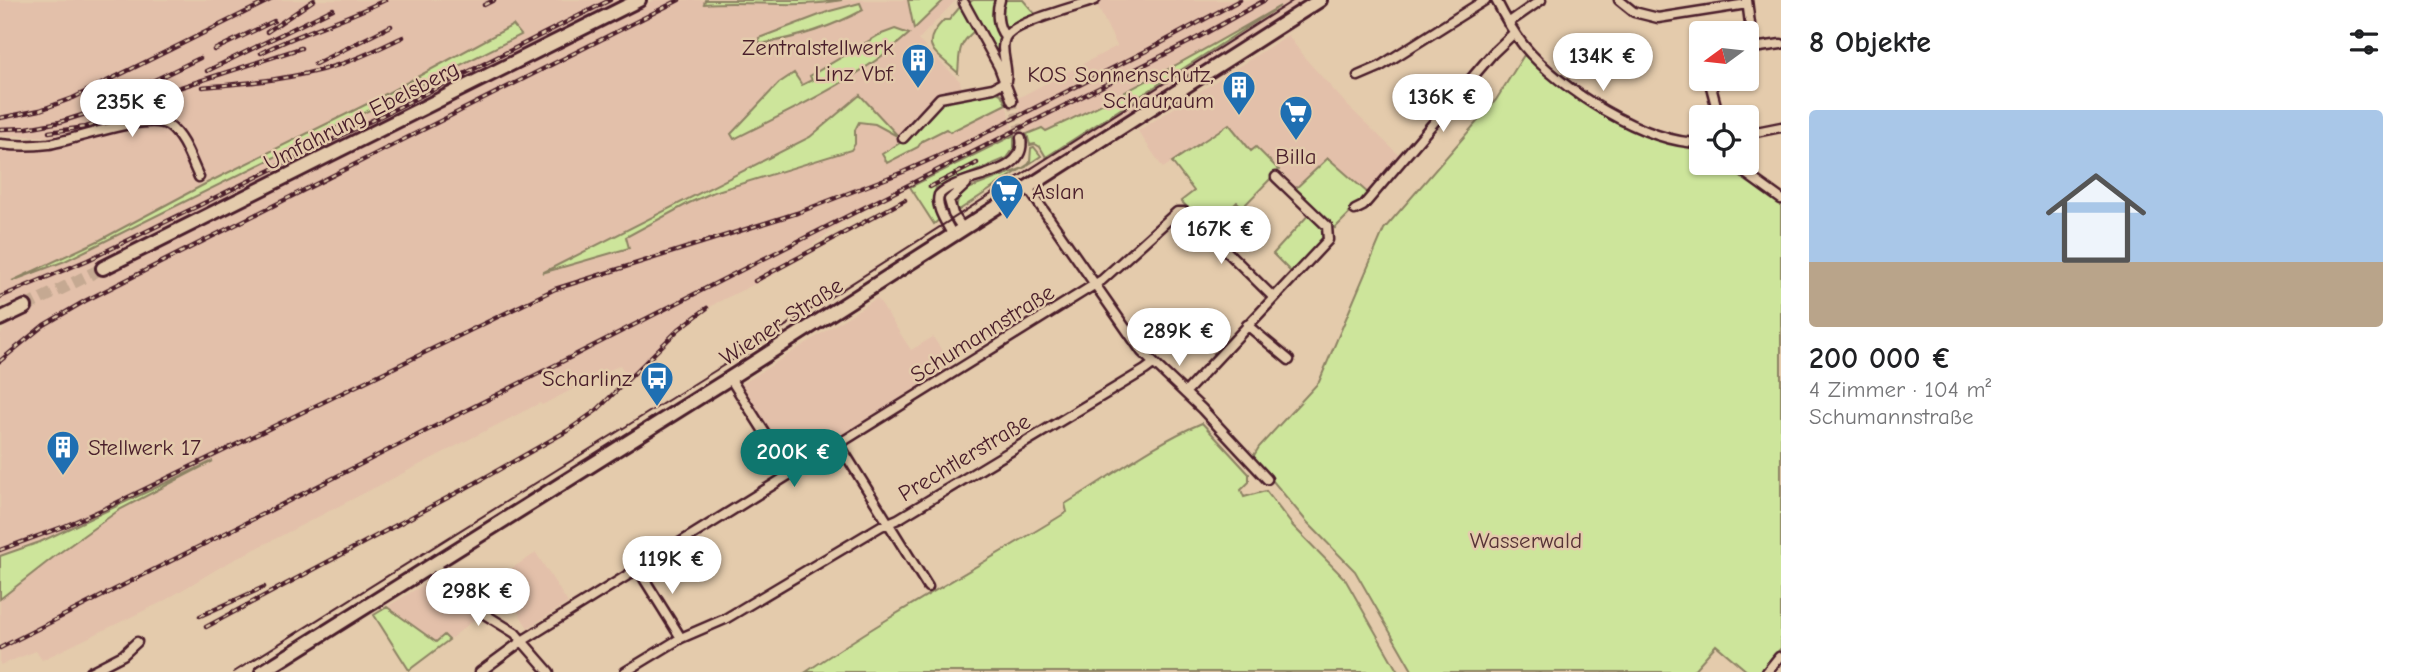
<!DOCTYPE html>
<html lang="de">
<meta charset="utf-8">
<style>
:root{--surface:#fff;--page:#f2f2f2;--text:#202124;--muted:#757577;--line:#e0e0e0;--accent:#0f766e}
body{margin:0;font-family:"Comic Neue",sans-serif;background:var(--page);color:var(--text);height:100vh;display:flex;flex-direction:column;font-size:26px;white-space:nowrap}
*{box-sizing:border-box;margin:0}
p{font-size:23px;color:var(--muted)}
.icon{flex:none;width:38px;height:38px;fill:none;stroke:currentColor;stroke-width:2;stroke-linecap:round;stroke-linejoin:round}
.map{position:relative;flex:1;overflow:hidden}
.sheet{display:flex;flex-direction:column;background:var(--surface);width:630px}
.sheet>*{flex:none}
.needle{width:46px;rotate:255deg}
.buttons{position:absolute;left:1689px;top:21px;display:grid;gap:14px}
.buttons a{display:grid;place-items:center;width:70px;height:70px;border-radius:7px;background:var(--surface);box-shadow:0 2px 5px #0004;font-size:35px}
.price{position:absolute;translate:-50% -60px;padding:0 16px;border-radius:24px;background:#fff;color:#222;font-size:23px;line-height:46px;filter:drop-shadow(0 2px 4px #0008)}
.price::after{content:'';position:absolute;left:50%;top:42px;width:21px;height:16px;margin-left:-10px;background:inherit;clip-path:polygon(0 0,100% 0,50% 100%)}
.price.selected{background:var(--accent);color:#fff}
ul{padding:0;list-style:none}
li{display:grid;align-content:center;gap:14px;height:371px;padding:0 28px}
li+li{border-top:2px solid var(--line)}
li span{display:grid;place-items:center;height:217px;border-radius:7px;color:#555}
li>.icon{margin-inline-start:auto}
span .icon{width:126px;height:126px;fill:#fffc;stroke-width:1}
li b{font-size:30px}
h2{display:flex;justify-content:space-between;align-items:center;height:84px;padding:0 28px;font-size:30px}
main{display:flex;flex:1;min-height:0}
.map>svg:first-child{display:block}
.built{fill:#e3c0aa;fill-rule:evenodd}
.green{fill:#cde59b;stroke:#8c8263;stroke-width:2}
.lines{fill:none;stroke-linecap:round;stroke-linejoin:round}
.street-tunnel{stroke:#c5a992;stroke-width:8;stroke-dasharray:8 4;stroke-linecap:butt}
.primary-tunnel{stroke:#c5a992;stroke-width:12;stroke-dasharray:12 6;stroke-linecap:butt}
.street-casing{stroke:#4a1f2b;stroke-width:13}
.primary-casing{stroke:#4a1f2b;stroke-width:18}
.street{stroke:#e4cbac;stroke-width:8}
.primary{stroke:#e4cbac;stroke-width:12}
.tram{stroke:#4a1f2b;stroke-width:2}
.rail-casing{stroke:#4a1f2b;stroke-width:4.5}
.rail{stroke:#e4cbac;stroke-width:2;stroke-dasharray:5;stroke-linecap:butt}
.labels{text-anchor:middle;stroke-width:5;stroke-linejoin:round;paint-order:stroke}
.poi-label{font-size:23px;fill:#4a1f2b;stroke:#e4cbac;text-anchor:end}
.street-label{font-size:23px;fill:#4a1f2b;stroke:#e4cbac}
.park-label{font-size:23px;fill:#573336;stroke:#e4cbac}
</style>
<main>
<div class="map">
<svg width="1781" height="672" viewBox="0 0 1781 672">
<rect width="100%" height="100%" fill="#e4cbac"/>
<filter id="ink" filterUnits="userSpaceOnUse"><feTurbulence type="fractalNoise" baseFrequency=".0143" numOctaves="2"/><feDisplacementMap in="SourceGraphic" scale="14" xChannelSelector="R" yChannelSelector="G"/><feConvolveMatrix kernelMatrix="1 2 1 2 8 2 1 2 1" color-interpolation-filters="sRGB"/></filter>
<g filter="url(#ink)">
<path class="built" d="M0,0H623L100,261L105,273L119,269L654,0H705L704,4L721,2L782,5H811L842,0H908L914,29L944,0H956L918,40L960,81L962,90L937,96L911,127L899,137L903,141L883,154L887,163L906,154L921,141L946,129L950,132L1006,104L1014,135L868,208L840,224L775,274L716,303L682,327L630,381L620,365L542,405L540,403L222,566L162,602L42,660L36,651L0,665V599L55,556L119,510L187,474L40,542L0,556V335L7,325L28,312L22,301L0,305V150H46L56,146L123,129L157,125L173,134L200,186L206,183L178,128L159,117L129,121L53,139L51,137L0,135ZM860,3L834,24L810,33L761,44L759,38L830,11ZM909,33L873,64L731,134L794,74L801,86L812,79L811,75L879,35ZM860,95L896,135L875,124L859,122L855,129V144L689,203L626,237L629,248L544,273L810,137Z
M1102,0H1303L1033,174L1029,168L1258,20L1094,109L1045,131L1027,134L1016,99L1117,46L1096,3Z
M1288,35L1304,57L1348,106L1401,157L1369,194L1328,158L1297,188L1257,147L1251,151L1229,124L1163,168L1138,131Z
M877,298L911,350L933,337L953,367L790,465L739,386Z
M536,553L568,603L528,628L496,578Z
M436,577L445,588L480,615L449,640L444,635L437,642L387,607Z"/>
<path class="green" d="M705,0H842C796,9 750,0 704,4Z
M908,0H944L914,29Z
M973,0H997L1001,60L969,2Z
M1002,0H1023L1037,16L1004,30Z
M860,3L863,10C830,28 797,38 760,44L759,38L830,11Z
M1280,6L1046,157L1040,147L1035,144L1030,145L1027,134L1042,128L1046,131C1126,94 1203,51 1280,6Z
M960,7L974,31C957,46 960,52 958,73C936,52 917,47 944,20H949Z
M513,25L521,35L65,261L12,281L100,240L207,183L371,102Z
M895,29L909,34C858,80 795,108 734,139L731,134L779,83L794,73L802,85L812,80L810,76L879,35Z
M1524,55C1577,100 1631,139 1701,149V163H1726L1781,203V648L1761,672H1748L1716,645L1692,672H1413L1355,571L1307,522L1253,457L1259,447L1319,382L1384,229L1496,100Z
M994,91L1001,94L1006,104L950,132L946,129L922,141L918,147L887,163L882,154L903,141L939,102Z
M860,95L899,137L875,124L859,122L855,130V144L851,150L714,192L689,203L626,237L629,248L542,273L810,137Z
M1229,124L1251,151L1256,147L1279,170L1243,207L1237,202L1210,229L1181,201L1194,191L1172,162Z
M1014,135V148L1007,158L936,188L932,202L940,219L934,224L910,187Z
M1034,147L1041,156L959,210L956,208L959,195L968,189L1026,167L1030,162L1031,148Z
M1328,158L1369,194L1335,228L1294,190Z
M1311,212L1325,227C1323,247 1305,259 1291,272L1273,254Z
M1202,423L1249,474V482L1241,490L1244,497L1266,491L1293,526L1345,579L1398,672H806C890,614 980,566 1067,512L1065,504C1110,477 1154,443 1202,423Z
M213,461L119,510L55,556L0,599V556L40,542Z
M387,607L436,642L444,635L449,640L409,670L374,615Z"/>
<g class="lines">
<path class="street-tunnel" d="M1012,101L1021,138"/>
<path class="primary-tunnel" d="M25,307L103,268"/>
<defs>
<path id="street" d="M1000,0C996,12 997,27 1005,36
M1496,0C1504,16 1513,32 1524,46C1559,89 1645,143 1701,143
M1619,0L1634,12L1658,18L1747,4
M1747,0L1753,48
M964,3L999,67L1012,101
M1508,23L1541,0
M1746,49L1781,44
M1358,76L1379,67L1485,0
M1709,79L1719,117
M1746,134L1781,127
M903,138L940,98L993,88L1006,81C1009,67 999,50 1005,38C1012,22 1077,7 1095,0
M0,144C16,146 32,146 49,144C74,140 151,111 169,126C184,137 191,161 199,177
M1731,163L1781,199
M1028,188L1142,352L1202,409L1267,479
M1355,210L1363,206L1493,53L1514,33
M963,229L953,214L949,200L966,184
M953,236C947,223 935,208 939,195C959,173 1028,178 1021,138
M1247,325L1289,360
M730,378L791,474
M1185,393L1328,240L1327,226L1276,177
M839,444L928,587
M434,563L451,589L473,607L515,633L549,672
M638,569L681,638
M90,672L123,655L137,642
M480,672L522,641L1102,280L1177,212H1185L1190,215L1273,297
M625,672L681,638L725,619L881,526L898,519L1145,370L1153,364
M1767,672L1779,657"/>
<path id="primary" d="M103,268L639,0
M0,319L25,307
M262,672L730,378L1320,0"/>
</defs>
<use href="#street" class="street-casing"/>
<use href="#primary" class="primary-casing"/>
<use href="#street" class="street"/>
<use href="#primary" class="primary"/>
<path class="tram" d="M234,672L729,362L1294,0"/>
<defs>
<path id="rail" d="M484,5L494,0
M267,32L314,0
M214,50L274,21
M261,53C301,32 345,20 385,0
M315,64L391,26
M207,71L333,9
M203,87C247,83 295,79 338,65C361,58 382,47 403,37
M128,93L200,58
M0,118L40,110L73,98L270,0
M0,129L27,128L60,122L133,99L175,89L301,48
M49,132L86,127L153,107
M930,187L977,163
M755,281L905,200
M0,297L88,260L391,111L610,0
M0,361L44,325L85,301L679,0
M0,550L65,526L108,507L555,289L797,213L903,172L956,148L1148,50L1240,0
M200,616L264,587
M206,627L477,482L567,431L597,410L679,329L707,308
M0,648L1197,38L1265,0"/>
</defs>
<use href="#rail" class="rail-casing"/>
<use href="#rail" class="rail"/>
</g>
</g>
<defs>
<symbol id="building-pin" viewBox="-11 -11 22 30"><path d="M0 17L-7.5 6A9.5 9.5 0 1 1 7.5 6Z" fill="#1f6fb2" stroke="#e4cbac"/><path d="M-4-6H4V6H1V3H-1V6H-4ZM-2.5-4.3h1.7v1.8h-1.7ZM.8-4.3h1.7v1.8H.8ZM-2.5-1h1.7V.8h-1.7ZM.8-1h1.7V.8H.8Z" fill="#fff"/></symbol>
<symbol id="supermarket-pin" viewBox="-11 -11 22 30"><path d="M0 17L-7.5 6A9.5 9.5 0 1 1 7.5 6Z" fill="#1f6fb2" stroke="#e4cbac"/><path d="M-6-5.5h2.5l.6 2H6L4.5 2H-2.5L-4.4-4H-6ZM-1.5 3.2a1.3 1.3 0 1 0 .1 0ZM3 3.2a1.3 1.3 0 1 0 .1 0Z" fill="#fff"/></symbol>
<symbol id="bus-pin" viewBox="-11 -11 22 30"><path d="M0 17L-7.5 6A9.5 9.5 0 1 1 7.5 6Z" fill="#1f6fb2" stroke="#e4cbac"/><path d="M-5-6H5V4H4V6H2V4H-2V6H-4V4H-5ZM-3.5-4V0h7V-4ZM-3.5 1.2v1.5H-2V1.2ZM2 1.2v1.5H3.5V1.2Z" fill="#fff"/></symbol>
</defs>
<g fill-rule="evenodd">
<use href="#building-pin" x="899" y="41" width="38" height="52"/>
<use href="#building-pin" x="1220" y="68" width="38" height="52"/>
<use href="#supermarket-pin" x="1277" y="93" width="38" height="52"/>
<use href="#supermarket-pin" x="988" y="172" width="38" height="52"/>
<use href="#bus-pin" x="638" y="359" width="38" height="52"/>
<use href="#building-pin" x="44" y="428" width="38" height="52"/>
</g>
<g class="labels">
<g class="poi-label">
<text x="894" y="55">Zentralstellwerk<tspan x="894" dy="26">Linz Vbf.</tspan></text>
<text x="1214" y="82">KOS Sonnenschutz,<tspan x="1214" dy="26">Schauraum</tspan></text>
<text x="1296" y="164" text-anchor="middle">Billa</text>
<text x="1032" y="199" text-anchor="start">Aslan</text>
<text x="632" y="386">Scharlinz</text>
<text x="88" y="455" text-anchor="start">Stellwerk 17</text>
</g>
<g class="street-label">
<text transform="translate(361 115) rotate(-27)" y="8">Umfahrung Ebelsberg</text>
<text transform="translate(781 321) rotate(-33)" y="8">Wiener Straße</text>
<text transform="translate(982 333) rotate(-32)" y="8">Schumannstraße</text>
<text transform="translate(964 457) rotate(-31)" y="8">Prechtlerstraße</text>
</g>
<g class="park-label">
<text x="1526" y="548">Wasserwald</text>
</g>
</g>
</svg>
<div class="buttons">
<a><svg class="needle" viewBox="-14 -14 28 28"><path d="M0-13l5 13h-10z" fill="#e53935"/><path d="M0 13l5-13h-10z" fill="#757577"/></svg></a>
<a><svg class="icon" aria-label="locate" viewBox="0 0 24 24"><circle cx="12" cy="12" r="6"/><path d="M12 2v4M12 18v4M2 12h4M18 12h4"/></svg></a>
</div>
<b class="price" style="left:1603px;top:93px">134K €</b>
<b class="price" style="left:1443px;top:134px">136K €</b>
<b class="price" style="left:132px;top:139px">235K €</b>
<b class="price" style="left:1221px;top:266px">167K €</b>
<b class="price" style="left:1179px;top:368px">289K €</b>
<b class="price selected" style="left:794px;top:489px">200K €</b>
<b class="price" style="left:672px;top:596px">119K €</b>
<b class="price" style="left:478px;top:628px">298K €</b>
</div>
<section class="sheet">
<h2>8 Objekte<svg class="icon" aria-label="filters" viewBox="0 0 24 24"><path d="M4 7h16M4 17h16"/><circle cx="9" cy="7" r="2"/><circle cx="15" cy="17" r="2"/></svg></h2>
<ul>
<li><span style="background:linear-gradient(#a9c7e8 70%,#b9a48a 0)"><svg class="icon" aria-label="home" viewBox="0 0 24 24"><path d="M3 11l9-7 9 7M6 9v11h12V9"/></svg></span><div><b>200 000 €</b><p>4 Zimmer · 104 m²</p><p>Schumannstraße</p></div></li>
</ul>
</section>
</main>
